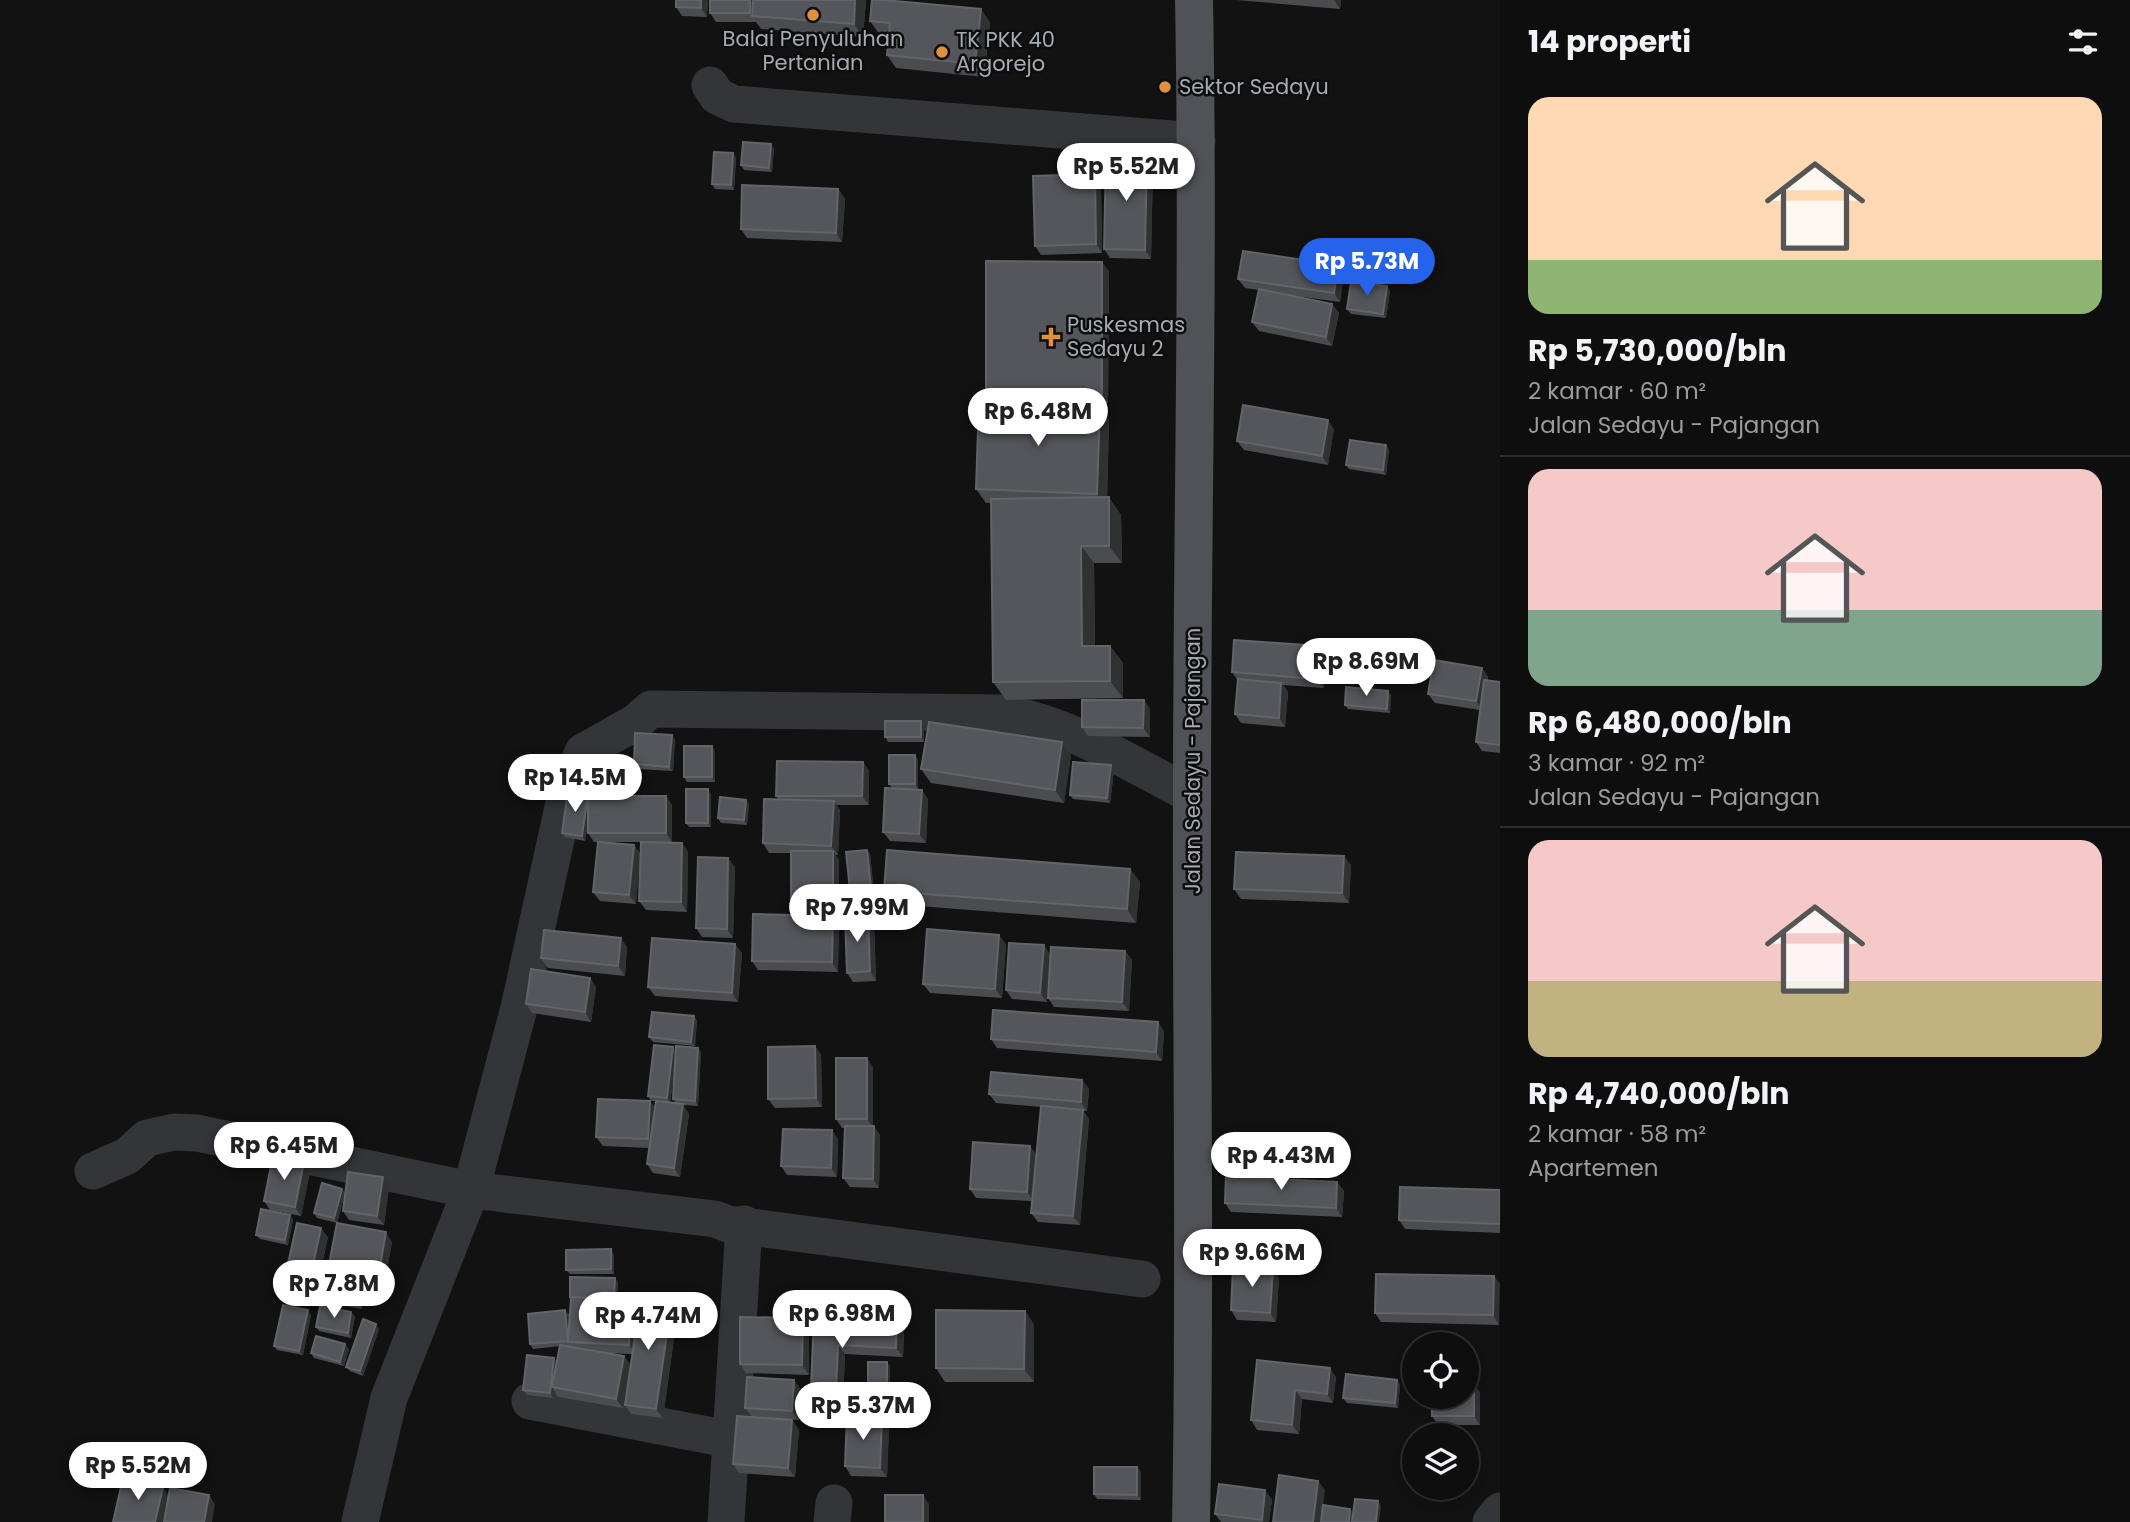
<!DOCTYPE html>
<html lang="id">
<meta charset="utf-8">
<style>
:root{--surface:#0e0e0e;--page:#1c1c1c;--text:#f1f3f6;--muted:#9b9c9e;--line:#2e2e2e;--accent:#2563eb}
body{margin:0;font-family:Poppins,sans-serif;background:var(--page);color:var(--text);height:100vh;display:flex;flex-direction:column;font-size:26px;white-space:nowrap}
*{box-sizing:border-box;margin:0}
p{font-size:23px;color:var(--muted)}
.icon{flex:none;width:38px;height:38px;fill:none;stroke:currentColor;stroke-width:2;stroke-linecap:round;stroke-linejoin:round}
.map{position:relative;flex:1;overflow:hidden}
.details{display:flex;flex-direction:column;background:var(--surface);width:630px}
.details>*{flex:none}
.controls{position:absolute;left:1402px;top:1332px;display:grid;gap:14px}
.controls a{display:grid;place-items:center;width:77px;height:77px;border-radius:50%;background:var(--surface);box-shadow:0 4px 10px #0003,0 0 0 2px var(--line);font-size:35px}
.price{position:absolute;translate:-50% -60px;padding:0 16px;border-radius:24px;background:#fff;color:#222;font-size:23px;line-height:46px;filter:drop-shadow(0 2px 4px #0008)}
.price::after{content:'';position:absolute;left:50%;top:42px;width:21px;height:16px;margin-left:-10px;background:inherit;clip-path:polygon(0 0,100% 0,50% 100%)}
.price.active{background:var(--accent);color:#fff}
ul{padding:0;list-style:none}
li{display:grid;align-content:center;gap:14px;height:371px;padding:0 28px}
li+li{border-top:2px solid var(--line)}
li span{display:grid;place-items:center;height:217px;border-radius:21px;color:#555}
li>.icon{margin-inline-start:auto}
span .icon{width:126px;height:126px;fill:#fffc;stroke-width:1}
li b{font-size:30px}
h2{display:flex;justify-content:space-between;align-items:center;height:84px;padding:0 28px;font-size:30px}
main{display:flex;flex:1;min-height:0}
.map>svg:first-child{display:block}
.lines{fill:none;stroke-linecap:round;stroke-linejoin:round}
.minor{stroke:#333538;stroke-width:37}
.primary{stroke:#505257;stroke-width:38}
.wall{fill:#4b4c50;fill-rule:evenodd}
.shaded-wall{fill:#303133}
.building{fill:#54565b;stroke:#616469;stroke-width:2}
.poi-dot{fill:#de903f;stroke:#0d0d0e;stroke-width:2.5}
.labels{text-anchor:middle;stroke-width:5;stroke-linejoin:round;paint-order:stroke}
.poi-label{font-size:21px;fill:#a5abb3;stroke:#0d0d0e;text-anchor:start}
.street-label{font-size:21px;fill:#a5abb3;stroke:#0d0d0e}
</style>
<main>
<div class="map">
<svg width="1500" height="1522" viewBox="0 0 1500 1522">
<rect width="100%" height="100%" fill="#121213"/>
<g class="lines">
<path class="minor" d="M710,85L717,96L734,104L1197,141
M93,1171L127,1156L147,1138L174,1132L197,1133L471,1190L715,1219L728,1224L1142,1279
M530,1401L733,1440
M360,1522L389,1398L471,1190L519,1008L567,789L583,752L636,722L651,709L1002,713C1071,724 1130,764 1192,795
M726,1522L744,1224
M832,1522L834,1503
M1491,1522L1500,1511"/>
<path class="primary" d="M1191,1522C1196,1280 1191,1038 1192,795C1192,530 1199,265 1194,0"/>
</g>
<path class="wall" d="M708,0L707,17L682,16L676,7Z
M710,0H866L863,37L761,29L756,22H716L710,13Z
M1236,0H1341L1340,9Z
M981,9L990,23L984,77L896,68L887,55L889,35L879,34L870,21Z
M774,149L772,172L744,170L741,165Z
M733,153L736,158L734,190L715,189L712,184Z
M1147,156L1153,165L1151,259L1110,258L1104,249Z
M1101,183L1102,253L1041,255L1035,246Z
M838,189L845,199L842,242L747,238L741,229Z
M1338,265L1344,274L1340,302L1288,295L1332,304L1339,313L1332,346L1259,331L1252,322L1259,290L1245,288L1238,279Z
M1109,271L1108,403L995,402L1109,420L1107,497L1121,515L1122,563H1094L1095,646H1110L1123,663V698L1006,700L993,682L991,503H986L976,489L992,402L986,393Z
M1387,286L1390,291L1386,318L1351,314L1347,309Z
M1334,429L1328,465L1244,450L1237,441Z
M1386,445L1389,450L1386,475L1349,469L1346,465Z
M1327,656L1324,688L1283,685L1288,692L1285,727L1241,723L1235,714L1238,681L1232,672Z
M1482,668L1488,677V681L1500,682V753L1482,751L1476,742L1480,710L1435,703L1428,694Z
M1391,695L1390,713L1348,709L1345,705Z
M1144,700L1150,709V737L1088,736L1082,727Z
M921,721L924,726V742H888L885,737Z
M672,735L675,740L673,771L637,769L634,764Z
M1062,742L1071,755L1064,803L931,783L921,769Z
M715,751V782H687L684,777Z
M915,755L918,760V789H901L928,799L926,843L890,841L883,832L892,788L889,784Z
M863,762L869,771V805H836L840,810L838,855H835L839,860V913H798L791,903V853H769L763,843L778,799L776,796Z
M1111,765L1114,770L1110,803L1073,799L1070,795Z
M588,794L590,796H666L672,805V842H594L588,833V823L585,841L565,837L562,833Z
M711,794V827H689L686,823Z
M746,800L749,804L747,825L721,823L718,818Z
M682,843L688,852L687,912L646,910L639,901Z
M634,845L640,854L636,904L600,901L593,892Z
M870,854L876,912L855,914L852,909Z
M1351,865L1349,903L1241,899L1234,889Z
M735,867L733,938L702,937L696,928Z
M1130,869L1140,882L1136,923L893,904L884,891Z
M868,915L874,924L876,981L853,982L847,973Z
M839,925L838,972L758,970L752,961Z
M735,944L742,953L738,1002L655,996L648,987Z
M1006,944L1002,998L930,993L923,984Z
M627,947L625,976L548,968L541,958Z
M1125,951L1132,960L1129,1011L1054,1007L1048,998Z
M1050,954L1047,1002L1012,999L1006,990Z
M590,978L596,987L591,1022L532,1013L526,1004Z
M694,1016L697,1021L695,1046L653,1042L649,1037Z
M1164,1031L1162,1061L997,1048L991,1039Z
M815,1046L821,1055L822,1107L775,1108L768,1099Z
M676,1051L701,1052L698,1106L683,1105L689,1114L680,1177L653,1173L647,1164L649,1148L603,1146L596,1137L650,1101L655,1108L656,1101H651L648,1096ZM675,1065L673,1099L676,1103H670Z
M873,1067V1126L880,1135L879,1188L850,1187L843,1178L845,1128H842L836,1119Z
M1082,1080L1089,1089L1087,1111H1083L1089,1119L1080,1225L1038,1222L1031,1213L1032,1201L976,1198L970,1189L1036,1155L1041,1107L996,1103L989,1094Z
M838,1139L837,1177L787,1175L781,1166Z
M310,1171L301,1216L270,1210L264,1201Z
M383,1177L389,1187L384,1225L349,1220L343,1211Z
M1337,1182L1344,1191L1342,1217L1231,1212L1225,1203Z
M342,1189L345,1193L337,1223L317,1218L314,1213Z
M1500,1190V1233L1405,1229L1399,1220Z
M290,1215L293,1220L288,1245L260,1239L256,1235Z
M328,1237L314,1301L290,1295L283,1286Z
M392,1242L385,1281L336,1273L329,1264Z
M614,1254V1274H570L566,1270Z
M1494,1276L1499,1325L1381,1322L1375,1313Z
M615,1278L618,1283L617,1300L638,1309L637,1320L678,1309L663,1418L631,1414L625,1405L631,1366L623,1408L558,1397L554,1390L553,1398L527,1395L523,1390L554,1358L557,1362L560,1346L533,1349L530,1344L565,1310L569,1315V1325L571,1299L570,1297ZM603,1353L632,1354L631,1366L624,1356Z
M1279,1278L1276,1322L1237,1320L1231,1310Z
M365,1291L362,1309L328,1303L325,1298Z
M814,1314L897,1318L904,1327L903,1357L845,1354L842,1422L816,1421L810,1412Z
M311,1315L303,1355L277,1350L274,1346Z
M355,1316L351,1338L319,1331L316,1327Z
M803,1318L809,1327V1375L746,1373L740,1364Z
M1034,1324V1382H945L936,1368Z
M379,1329L363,1376L350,1371L346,1367Z
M349,1349L344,1366L314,1358L311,1353Z
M1257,1360L1336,1377L1333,1403L1302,1399L1299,1434L1257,1430L1251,1420Z
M890,1366V1411H851L848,1406L868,1391Z
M1400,1384L1398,1408L1347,1403L1343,1398Z
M801,1389L799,1420L756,1418L792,1420L799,1430L795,1477L739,1473L733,1464L752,1417L745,1408Z
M1480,1392V1425H1438L1432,1416Z
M882,1417L889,1426L887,1477L851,1476L845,1466Z
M1137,1467L1141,1472V1500L1097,1499L1094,1494Z
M1272,1499L1269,1522H1221L1215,1514Z"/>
<path class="shaded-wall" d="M701,0H708L707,17L701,8Z
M750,0H757L752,16L756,22L750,13Z
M855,0H866L863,37L854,24Z
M1334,0H1341L1340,9Z
M981,9L990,23L984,77L975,64Z
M771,144L774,149L772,172L769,168Z
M733,153L736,158L734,190L731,185Z
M1147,156L1153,165L1151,259L1145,250Z
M1095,174L1101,183L1102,253L1096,244Z
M838,189L845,199L842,242L836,233Z
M1102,262L1109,271L1108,403L1102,394Z
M1338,265L1344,274L1340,302L1334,293Z
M1387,286L1390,291L1386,318L1383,314Z
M1332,304L1339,313L1332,346L1326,337Z
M1100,406L1109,420L1107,507L1097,494Z
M1328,420L1334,429L1328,465L1322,456Z
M1386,445L1389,450L1386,475L1383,470Z
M1109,497L1121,515L1122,563L1109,546Z
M1081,546L1094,563L1095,664L1082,646Z
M1110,646L1123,663V698L1110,681Z
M1320,646L1327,656L1324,688L1317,679Z
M1482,668L1488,677L1483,711L1476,701Z
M1281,683L1288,692L1285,727L1279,718Z
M1388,691L1391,695L1390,713L1387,709Z
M1144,700L1150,709V737L1143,728Z
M921,721L924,726V742L921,737Z
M672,735L675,740L673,771L669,767Z
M1062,742L1071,755L1064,803L1055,790Z
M712,746L715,751V782L712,777Z
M915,755L918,760V789L915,784Z
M863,762L869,771V805L862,796Z
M1111,765L1114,770L1110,803L1107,798Z
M708,789L711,794V827L708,823Z
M922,790L928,799L926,843L919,834Z
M588,794L592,798L585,841L582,836Z
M666,796L672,805V842L666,833Z
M746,800L749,804L747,825L744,820Z
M834,801L840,810L838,855L831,846Z
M682,843L688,852L687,912L681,902Z
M634,845L640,854L636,904L629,895Z
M867,850L870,854L876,912L873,907Z
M833,851L839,860V913L833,903Z
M1344,856L1351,865L1349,903L1342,893Z
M728,858L735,867L733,938L727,929Z
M1130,869L1140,882L1136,923L1127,909Z
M868,915L874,924L876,981L870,971Z
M833,916L839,925L838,972L832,962Z
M999,935L1006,944L1002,998L995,989Z
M621,938L627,947L625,976L618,966Z
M735,944L742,953L738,1002L732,993Z
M1044,945L1050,954L1047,1002L1040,993Z
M1125,951L1132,960L1129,1011L1122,1002Z
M590,978L596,987L591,1022L585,1012Z
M694,1016L697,1021L695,1046L691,1042Z
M1158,1022L1164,1031L1162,1061L1156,1052Z
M815,1046L821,1055L822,1107L816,1098Z
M673,1047L677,1052L670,1103L667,1098Z
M698,1048L701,1052L698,1106L695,1101Z
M867,1058L873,1067V1128L867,1119Z
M1082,1080L1089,1089L1087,1111L1081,1102Z
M650,1101L656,1110L655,1148L648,1139Z
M683,1104L689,1114L680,1177L674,1168Z
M1083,1110L1089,1119L1080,1225L1073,1216Z
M874,1126L880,1135L879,1188L873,1179Z
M832,1130L838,1139L837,1177L831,1168Z
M1030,1146L1037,1155L1033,1201L1027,1192Z
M304,1162L310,1171L301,1216L295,1207Z
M383,1177L389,1187L384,1225L377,1216Z
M1337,1182L1344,1191L1342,1217L1336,1208Z
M342,1189L345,1193L337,1223L334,1218Z
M290,1215L293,1220L288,1245L285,1240Z
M321,1228L328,1237L314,1301L307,1292Z
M386,1232L392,1242L385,1281L379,1272Z
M611,1249L614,1254V1274L611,1269Z
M1273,1268L1279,1278L1276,1322L1270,1313Z
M1494,1276L1500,1284L1499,1325L1493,1315Z
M615,1278L618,1283L617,1303L614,1298Z
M362,1286L365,1291L362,1309L359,1304Z
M632,1300L638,1309L636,1354L629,1345Z
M672,1300L678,1309L663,1418L656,1409Z
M308,1310L311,1315L303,1355L299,1351Z
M565,1310L569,1315L571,1342L568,1341Z
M1025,1311L1034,1324V1382L1024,1369Z
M351,1312L355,1316L351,1338L348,1333Z
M803,1318L809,1327V1375L802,1365Z
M897,1318L904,1327L903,1357L896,1348Z
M376,1324L379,1329L363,1376L360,1371Z
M345,1344L349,1349L344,1366L340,1362Z
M838,1345L845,1354L842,1422L835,1413Z
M624,1356L631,1366L623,1408L616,1399Z
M554,1358L557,1362L552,1387L554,1390L553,1398L550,1393Z
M887,1362L890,1366V1411L887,1406Z
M1330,1368L1336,1377L1333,1403L1327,1394Z
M794,1380L801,1389L799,1420L792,1411Z
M1397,1380L1400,1384L1398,1408L1395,1403Z
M1474,1383L1480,1392V1425L1474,1416Z
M1295,1390L1302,1399L1299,1434L1292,1425Z
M882,1417L889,1426L887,1477L880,1468Z
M792,1420L799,1430L795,1477L788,1468Z
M1137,1467L1141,1472V1500L1137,1495Z
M1318,1481L1325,1490L1321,1522H1313Z
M163,1487L169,1496L163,1522H155Z
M1265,1490L1272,1499L1269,1522H1263L1262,1520Z
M209,1495L215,1504L212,1522H204Z
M923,1495L929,1504V1522H923Z
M1378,1501L1381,1506L1379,1522H1376Z
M1350,1509L1353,1513L1352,1522H1349Z"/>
<path class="building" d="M676,0H701V8L676,7Z
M710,0H750V13H710Z
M753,0H855L854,24L752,16Z
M872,0H884L981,9L975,64L887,55L890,23L870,21Z
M743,142L771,144L769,168L741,165Z
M714,152L733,153L731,185L712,184Z
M1106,156H1147L1145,250L1104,249Z
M1095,174L1096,244L1035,246L1033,176Z
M742,185L838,189L836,233L741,229Z
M1243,251L1338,265L1334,293L1238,279Z
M986,261L1102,262V394L986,393Z
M1351,282L1387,286L1383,314L1347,309Z
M1259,289L1332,304L1326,337L1252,322Z
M979,402L1100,406L1097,494L976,489Z
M1243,405L1328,420L1322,456L1237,441Z
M1350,440L1386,445L1383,470L1346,465Z
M1109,497V546H1081L1082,646H1110V681L993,682L991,499Z
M1234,640L1320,646L1317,679L1232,672Z
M1434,660L1482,668L1476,701L1428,694Z
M1238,679L1281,683L1279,718L1235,714Z
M1484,680L1500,682V745L1476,742Z
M1346,687L1388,691L1387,709L1345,705Z
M1082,700H1144L1143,728L1082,727Z
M885,721H921V737H885Z
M929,722L1062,742L1055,790L921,769Z
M635,733L672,735L669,767L634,764Z
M684,746H712V777H684Z
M889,755H915V784H889Z
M777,761L863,762L862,796H776Z
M1073,762L1111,765L1107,798L1070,795Z
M885,788L922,790L919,834L883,832Z
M686,789H708V823H686Z
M568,791L588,794L582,836L562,833Z
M588,796H666V833H588Z
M720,797L746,800L744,820L718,818Z
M764,799L834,801L831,846L763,843Z
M598,842L634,845L629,895L593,892Z
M641,842L682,843L681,902L639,901Z
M867,850L873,907L852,909L846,852Z
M887,850L1130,869L1127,909L884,891Z
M791,851H833V903H791Z
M1236,852L1344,856L1342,893L1234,889Z
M698,857L728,858L727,929L696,928Z
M753,914L833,916L832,962L752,961Z
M868,915L870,971L847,973L845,916Z
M927,929L999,935L995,989L923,984Z
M544,930L621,938L618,966L541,958Z
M652,938L735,944L732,993L648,987Z
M1009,943L1044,945L1040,993L1006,990Z
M1051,947L1125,951L1122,1002L1048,998Z
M531,969L590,978L585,1012L526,1004Z
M993,1010L1158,1022L1156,1052L991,1039Z
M652,1012L694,1016L691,1042L649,1037Z
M654,1045L673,1047L667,1098L648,1096Z
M676,1046L698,1048L695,1101L673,1099Z
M815,1046L816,1098L768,1099V1047Z
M836,1058H867V1119H836Z
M991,1072L1082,1080L1081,1102L989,1094Z
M598,1099L650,1101L648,1139L596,1137Z
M656,1101L683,1104L674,1168L647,1164Z
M1041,1106L1083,1110L1073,1216L1031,1213Z
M845,1126H874L873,1179L843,1178Z
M783,1129L832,1130L831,1168L781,1166Z
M973,1142L1030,1146L1027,1192L970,1189Z
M273,1156L304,1162L295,1207L264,1201Z
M348,1172L383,1177L377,1216L343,1211Z
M1226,1176L1337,1182L1336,1208L1225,1203Z
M322,1183L342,1189L334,1218L314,1213Z
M1400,1187L1500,1190V1224L1399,1220Z
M261,1209L290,1215L285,1240L256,1235Z
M297,1223L321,1228L307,1292L283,1286Z
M337,1223L386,1232L379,1272L329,1264Z
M611,1249V1269L566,1270V1250Z
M1233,1266L1273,1268L1270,1313L1231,1310Z
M1376,1274L1494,1276L1493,1315L1375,1313Z
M570,1277L615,1278L614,1298L570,1297Z
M327,1280L362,1286L359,1304L325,1298Z
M641,1295L672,1300L656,1409L625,1405Z
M571,1297L632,1300L629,1345L568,1342Z
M283,1305L308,1310L299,1351L274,1346Z
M320,1306L351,1312L348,1333L316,1327Z
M565,1310L568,1341L530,1344L528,1314Z
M936,1310L1025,1311L1024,1369L936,1368Z
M814,1314L897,1318L896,1348L838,1345L835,1413L810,1412Z
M740,1317L803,1318L802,1365L740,1364Z
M363,1319L376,1324L360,1371L346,1367Z
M316,1336L345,1344L340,1362L311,1353Z
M560,1345L624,1356L616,1399L552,1387Z
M527,1355L554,1358L550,1393L523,1390Z
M1257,1360L1330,1368L1327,1394L1295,1390L1292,1425L1251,1420Z
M868,1362H887V1406H848V1391H868Z
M1346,1374L1397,1380L1395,1403L1343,1398Z
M747,1377L794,1380L792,1411L745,1408Z
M1466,1383H1474V1416H1432V1396H1466Z
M847,1415L882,1417L880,1468L845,1466Z
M737,1416L792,1420L788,1468L733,1464Z
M1094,1467H1137V1495L1094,1494Z
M1279,1475L1318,1481L1313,1522H1273Z
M123,1478L163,1487L155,1522H113Z
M1219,1484L1265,1490L1262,1520L1215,1514Z
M170,1488L209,1495L204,1522H164Z
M885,1495H923V1522H885Z
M1355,1499L1378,1501L1376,1522H1352Z
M1323,1505L1350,1509L1349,1522H1321Z"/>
<g class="poi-dot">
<circle cx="813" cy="15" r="7"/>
<circle cx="942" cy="52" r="7"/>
<circle cx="1165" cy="87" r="7"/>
<path d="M1047.5 326.5h7v7h7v7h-7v7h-7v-7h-7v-7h7z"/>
</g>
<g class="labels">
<g class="poi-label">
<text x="813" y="46" text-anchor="middle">Balai Penyuluhan<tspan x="813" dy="24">Pertanian</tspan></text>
<text x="956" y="47">TK PKK 40<tspan x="956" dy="24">Argorejo</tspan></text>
<text x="1179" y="94">Sektor Sedayu</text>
<text x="1067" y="332">Puskesmas<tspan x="1067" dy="24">Sedayu 2</tspan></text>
</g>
<g class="street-label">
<text transform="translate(1193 761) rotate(-90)" y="7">Jalan Sedayu - Pajangan</text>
</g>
</g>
</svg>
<div class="controls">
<a><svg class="icon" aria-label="locate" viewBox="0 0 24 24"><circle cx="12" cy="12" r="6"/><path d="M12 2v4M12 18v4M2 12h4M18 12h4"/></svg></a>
<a><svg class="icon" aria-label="layers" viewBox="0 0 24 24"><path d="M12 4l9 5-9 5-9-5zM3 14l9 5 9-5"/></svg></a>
</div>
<b class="price" style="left:1126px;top:203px">Rp 5.52M</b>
<b class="price active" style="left:1367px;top:298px">Rp 5.73M</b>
<b class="price" style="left:1038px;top:448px">Rp 6.48M</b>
<b class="price" style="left:1366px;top:698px">Rp 8.69M</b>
<b class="price" style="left:575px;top:814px">Rp 14.5M</b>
<b class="price" style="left:857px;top:944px">Rp 7.99M</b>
<b class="price" style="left:284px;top:1182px">Rp 6.45M</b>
<b class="price" style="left:1281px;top:1192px">Rp 4.43M</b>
<b class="price" style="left:1252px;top:1289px">Rp 9.66M</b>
<b class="price" style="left:334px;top:1320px">Rp 7.8M</b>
<b class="price" style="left:842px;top:1350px">Rp 6.98M</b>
<b class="price" style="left:648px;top:1352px">Rp 4.74M</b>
<b class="price" style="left:863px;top:1442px">Rp 5.37M</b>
<b class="price" style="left:138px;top:1502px">Rp 5.52M</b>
</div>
<section class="details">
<h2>14 properti<svg class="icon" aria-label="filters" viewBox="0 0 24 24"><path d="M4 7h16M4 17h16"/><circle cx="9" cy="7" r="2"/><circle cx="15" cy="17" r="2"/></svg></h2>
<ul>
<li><span style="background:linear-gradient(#ffd9b3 75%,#8fb573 0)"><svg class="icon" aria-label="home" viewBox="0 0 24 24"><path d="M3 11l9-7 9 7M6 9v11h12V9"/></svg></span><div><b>Rp 5,730,000/bln</b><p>2 kamar · 60 m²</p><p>Jalan Sedayu - Pajangan</p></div></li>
<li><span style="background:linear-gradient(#f6c9c9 65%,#7fa58c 0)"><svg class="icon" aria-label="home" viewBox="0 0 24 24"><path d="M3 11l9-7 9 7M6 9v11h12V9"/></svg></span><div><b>Rp 6,480,000/bln</b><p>3 kamar · 92 m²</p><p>Jalan Sedayu - Pajangan</p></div></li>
<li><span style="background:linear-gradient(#f6c9c9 65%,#c2b280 0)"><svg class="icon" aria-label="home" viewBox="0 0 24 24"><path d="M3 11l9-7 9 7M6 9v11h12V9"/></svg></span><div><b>Rp 4,740,000/bln</b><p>2 kamar · 58 m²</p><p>Apartemen</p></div></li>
</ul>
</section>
</main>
